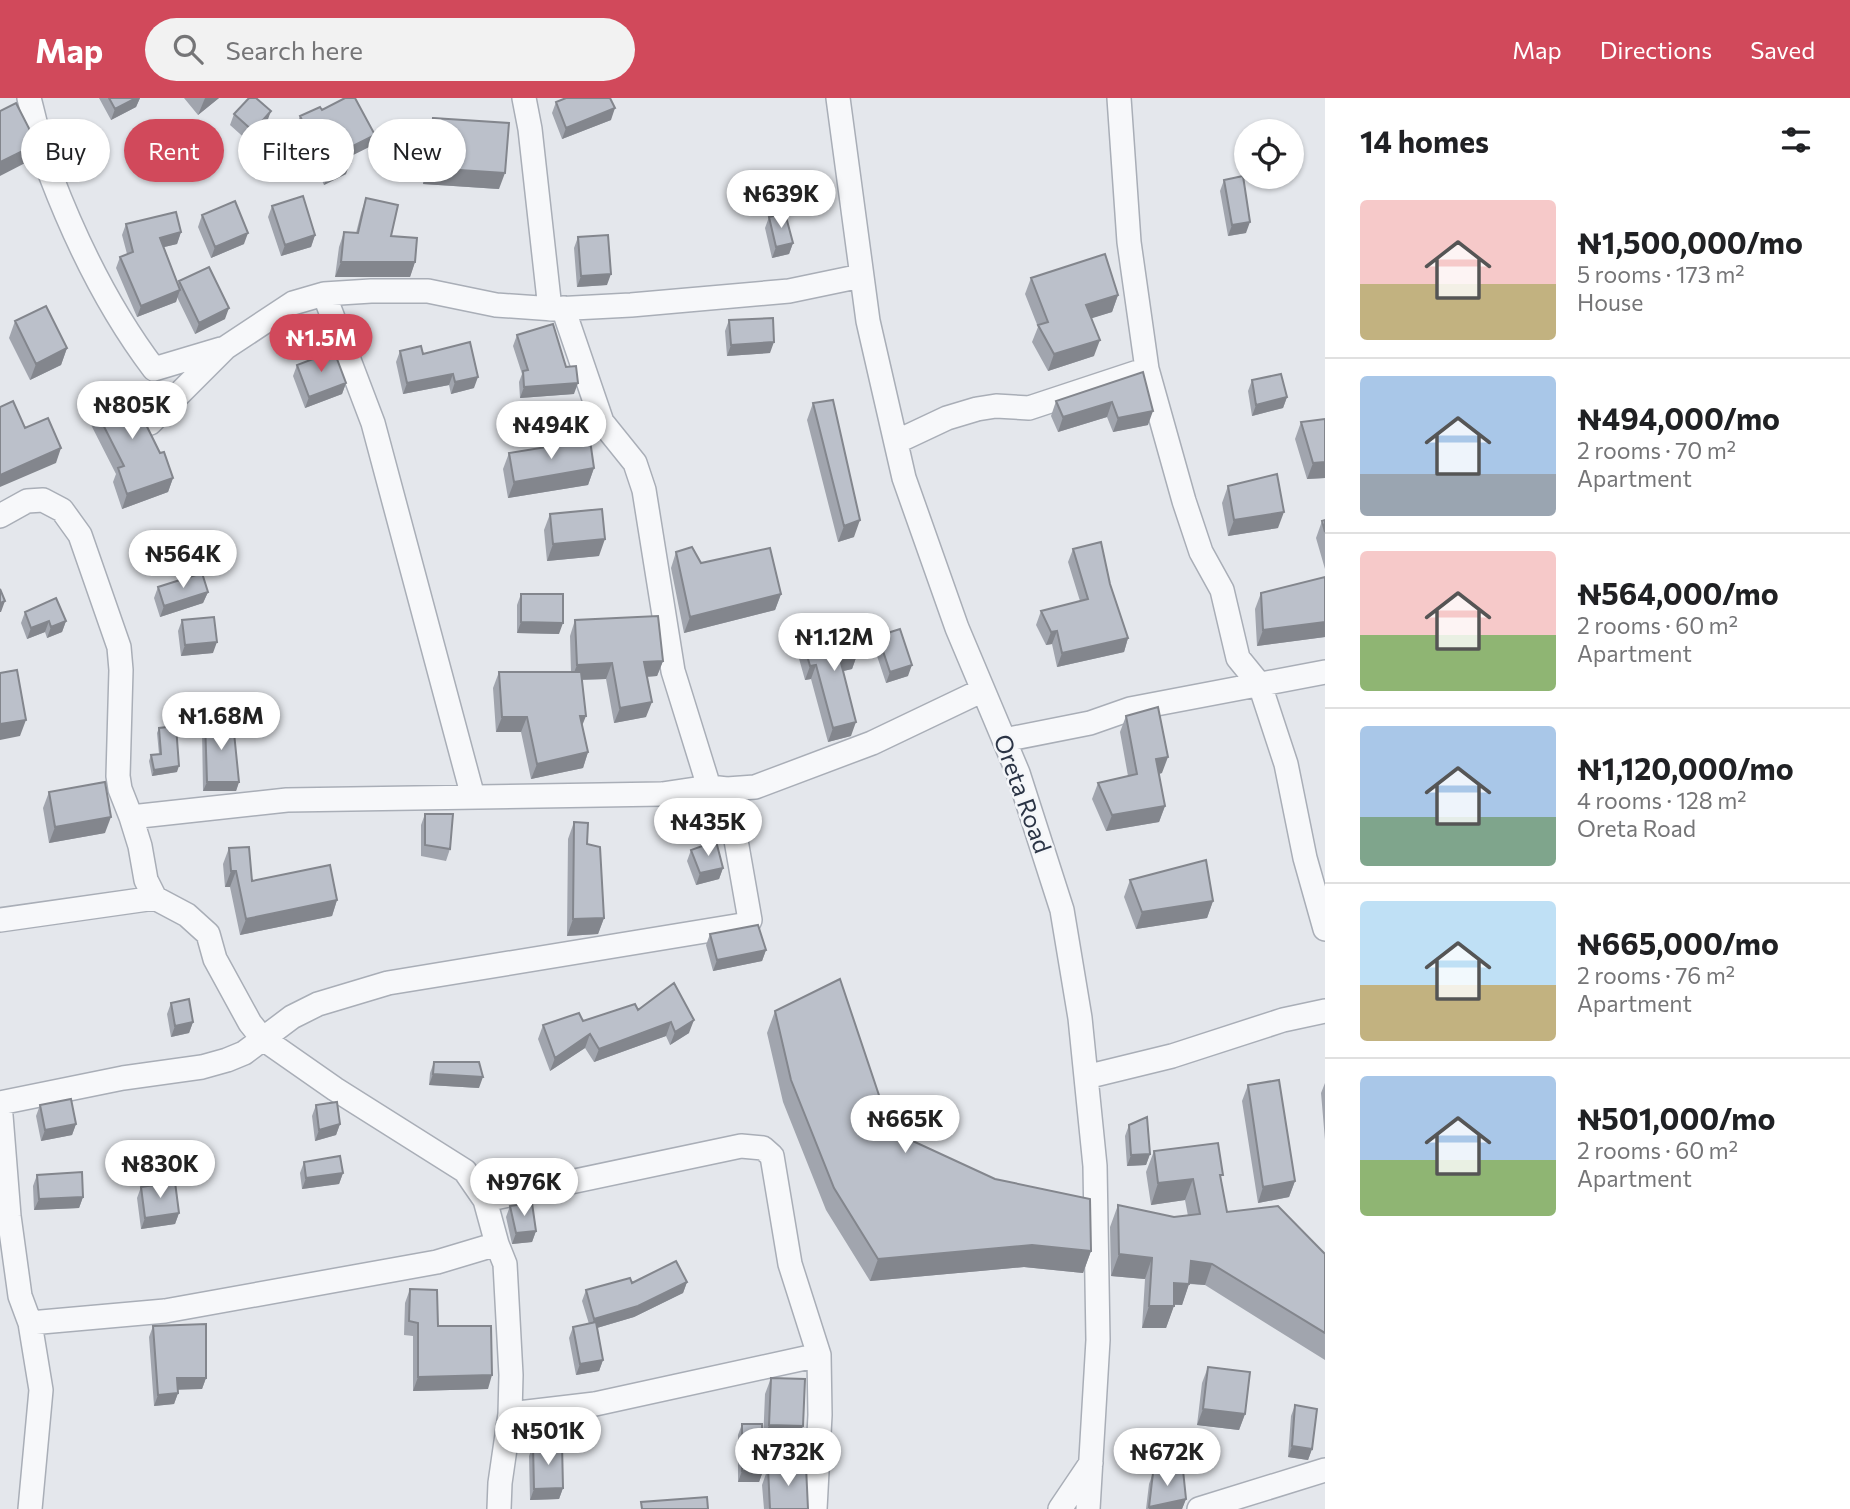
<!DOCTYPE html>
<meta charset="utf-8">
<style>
:root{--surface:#fff;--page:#f2f2f2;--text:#202124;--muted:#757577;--line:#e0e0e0;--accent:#d1495b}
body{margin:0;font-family:Commissioner,sans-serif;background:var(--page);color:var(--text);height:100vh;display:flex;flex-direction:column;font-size:26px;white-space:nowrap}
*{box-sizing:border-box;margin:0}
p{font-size:23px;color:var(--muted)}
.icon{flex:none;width:38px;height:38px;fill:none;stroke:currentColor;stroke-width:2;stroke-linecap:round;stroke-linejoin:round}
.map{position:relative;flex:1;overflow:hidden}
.panel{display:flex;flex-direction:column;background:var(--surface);width:525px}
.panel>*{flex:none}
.top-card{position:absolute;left:21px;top:21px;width:665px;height:63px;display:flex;gap:14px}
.controls{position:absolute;left:1234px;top:21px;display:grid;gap:14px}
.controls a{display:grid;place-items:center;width:70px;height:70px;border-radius:50%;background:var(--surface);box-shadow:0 2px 5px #0004;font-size:35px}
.price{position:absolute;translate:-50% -60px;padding:0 16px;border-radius:24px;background:#fff;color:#222;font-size:23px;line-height:46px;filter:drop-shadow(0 2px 4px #0008)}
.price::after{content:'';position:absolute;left:50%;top:42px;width:21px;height:16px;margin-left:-10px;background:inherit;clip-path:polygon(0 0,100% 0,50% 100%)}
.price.selected{background:var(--accent);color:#fff}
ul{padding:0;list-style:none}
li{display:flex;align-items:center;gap:21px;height:175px;padding:0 35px}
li+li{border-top:2px solid var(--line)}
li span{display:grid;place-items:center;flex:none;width:196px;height:140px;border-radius:7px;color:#555}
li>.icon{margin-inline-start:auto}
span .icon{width:84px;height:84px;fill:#fffc;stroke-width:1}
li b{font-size:30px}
h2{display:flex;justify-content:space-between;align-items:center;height:84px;padding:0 35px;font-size:30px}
.tag{padding:0 24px;border-radius:32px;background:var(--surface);box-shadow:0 2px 5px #0004;font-size:24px;line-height:63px}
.tag.selected{background:var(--accent);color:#fff}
header{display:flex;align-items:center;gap:42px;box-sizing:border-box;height:98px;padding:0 35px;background:var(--accent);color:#fff}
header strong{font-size:33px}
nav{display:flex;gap:38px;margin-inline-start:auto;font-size:24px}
.search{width:490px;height:63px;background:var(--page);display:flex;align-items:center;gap:18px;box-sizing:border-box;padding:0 24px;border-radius:38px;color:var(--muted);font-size:26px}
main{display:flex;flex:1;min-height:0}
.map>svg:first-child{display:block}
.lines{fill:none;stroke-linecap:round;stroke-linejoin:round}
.minor-casing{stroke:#a9aeb7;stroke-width:26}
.minor{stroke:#f7f8fa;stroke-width:23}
.wall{fill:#a1a5ae}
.shaded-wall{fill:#83868d}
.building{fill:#bbc0ca;stroke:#83868d;stroke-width:2}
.labels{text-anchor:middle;stroke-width:5;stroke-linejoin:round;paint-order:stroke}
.street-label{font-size:24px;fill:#2b3445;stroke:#f4f6f9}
</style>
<header>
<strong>Map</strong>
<div class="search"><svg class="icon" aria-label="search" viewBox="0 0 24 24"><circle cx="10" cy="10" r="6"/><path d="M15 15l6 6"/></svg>Search here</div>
<nav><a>Map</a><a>Directions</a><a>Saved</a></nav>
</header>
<main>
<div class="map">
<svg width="1325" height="1411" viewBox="0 0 1325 1411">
<rect width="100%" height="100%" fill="#e4e7ec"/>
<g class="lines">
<defs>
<path id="minor" d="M29,0C36,26 41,53 51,78C77,146 110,213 154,271L221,251
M524,0L530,31L550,211
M838,0L868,223L904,380L957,530L1018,675L1062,812L1080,920L1095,1068L1098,1242L1088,1411
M1119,0L1129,144L1147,271L1184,403L1201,454L1222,492L1238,560L1260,587L1286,666L1305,760L1325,831
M324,196L373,325L473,699
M563,210L602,324L635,365L644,392L673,573L709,689
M150,325L225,250L293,205L324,196L371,193H428L496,207L554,211L631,207L789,193L861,178
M896,344L947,320L977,311L996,308L1029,310L1147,271
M0,418L27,403L43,402L62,412L80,437L119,549L121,572L118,678L120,691L131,719L287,702L662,696L709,689L727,691L755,689L872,645L983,592
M1004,642L1090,625L1130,611L1325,574
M131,719L140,748L146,782L155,800L187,817L208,836L215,861L250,925L262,940L335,991L465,1073L485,1102L497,1146L505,1166L511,1277L510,1316L500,1385L499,1411
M0,822L155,800
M1086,979L1172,958L1283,922L1325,913
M0,1005L123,980L202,969L227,962L244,955L292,919L318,906L388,885L748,826L750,822L727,691
M0,1005L9,1118L20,1198L30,1225L41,1292L30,1411
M485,1102L741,1048L763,1050L772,1058L790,1166L819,1257L820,1317L815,1411
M30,1225L165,1213L437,1164L497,1146
M510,1316L595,1306L819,1257
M1060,1411L1091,1365
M1199,1411L1325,1372"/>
</defs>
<use href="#minor" class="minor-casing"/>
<use href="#minor" class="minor"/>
</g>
<path class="wall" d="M99,0H140L136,9L111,22Z
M184,0H219L198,17Z
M556,4L611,22L562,41L552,15Z
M234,16L267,24L249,44L230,27Z
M300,18L371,48L347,60L346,76L324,87L296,29Z
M433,20L499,91L423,86L427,36Z
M146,34L178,46L206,60L202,71L178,82L169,60L151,63L142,45Z
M1224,82L1246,135L1228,138L1220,93Z
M366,100L391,138L415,164L410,179H335L339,149L344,134L356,135L361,115Z
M272,108L315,137L311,149L281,158L268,119Z
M202,117L244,146L211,160L198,129Z
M769,119L793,145L789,156L772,160L765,130Z
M126,126L181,134L177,146L164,149L178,186L179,183L225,221L195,236L177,199L176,204L137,219L116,170L120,159L127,156L122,137Z
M578,139L607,187L577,189L574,150Z
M1031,180L1118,197L1112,214L1091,220L1094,258L1048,273L1032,244L1038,229L1025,196Z
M729,222L770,255L727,258L725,233Z
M15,223L67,250L61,267L30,282L9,240Z
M517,237L574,296L520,300L519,284L522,276L513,248Z
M400,253L423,256L474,290L451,296L449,287L403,296L396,264Z
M297,267L346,285L342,296L305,310L293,278Z
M1143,274L1148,327L1113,334L1107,319L1058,334L1051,318L1056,303Z
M1252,282L1287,299L1283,310L1252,318L1248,293Z
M91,303L160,355L173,380L168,394L122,411L113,384L116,376L86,317Z
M813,305L854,439L838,444L807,322Z
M1301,324L1325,380L1307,381L1295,341Z
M509,355L594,370L588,387L508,400L503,371Z
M1228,388L1278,430L1228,438L1222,405Z
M550,416L599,458L547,463L544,432Z
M1325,422V471L1316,440L1322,423Z
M1073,451L1110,486L1128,540L1124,554L1057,569L1052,546L1046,547L1036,527L1041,513L1080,503L1068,464Z
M676,454L701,465L781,496L775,512L684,535L671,470Z
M1325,479V539L1257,548L1255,511L1261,495Z
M158,489L208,494L203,505L160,519L154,500Z
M521,496L559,536L517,535V507Z
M25,514L66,523L62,534L47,540L45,534L27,541L21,525Z
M182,522L213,555L181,558L178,533Z
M575,522L663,563L657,578L647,579L646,619L614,625L606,581L581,582L582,627L588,654L583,670L531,681L521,634H496L493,590L499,574H571L570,538Z
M878,538L908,578L886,585L874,549Z
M803,543L857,557L852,571L843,573L851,638L828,644L811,581L805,582L798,557Z
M1126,618L1162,675L1159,676L1165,708L1159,724L1106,733L1092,701L1098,685L1128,678L1120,634Z
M205,622L239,684L236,693H203L202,631Z
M159,630L177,674L152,678L149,663L151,657L159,656L157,635Z
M49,694L105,735L49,745L43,710Z
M425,716L450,751L446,763L421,758V727Z
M574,724L587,746L604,820L598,836L567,838L568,741Z
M229,750L252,783L337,802L332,818L240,837L230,789H225L223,766Z
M691,752L723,770L719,781L696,787L687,763Z
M1130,782L1213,803L1207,820L1136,831L1124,799Z
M710,836L766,852L762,863L713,873L706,847Z
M674,885L689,935L670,947L666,938L594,964L585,950L550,973L538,941L543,927L583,923L638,912Z
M171,905L193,924L189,935L171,939L167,916Z
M775,913L891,1033L1091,1153L1083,1175L1024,1169L870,1183L826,1112L783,1004L767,935Z
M434,964L479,990L429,987L430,975Z
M1325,985V1042L1321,995Z
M1248,987L1295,1083L1289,1099L1258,1105L1242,1003Z
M40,1007L76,1026L72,1037L41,1043L36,1018Z
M316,1007L340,1026L336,1037L315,1043L312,1018Z
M1129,1027L1150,1056L1146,1067L1127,1068L1125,1038Z
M1154,1053L1221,1082L1227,1114L1325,1156V1262L1205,1187L1189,1186L1182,1207H1174L1166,1230H1142L1145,1181L1111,1178L1110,1129L1118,1107L1174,1119L1188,1118L1185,1102L1151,1107L1146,1074Z
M304,1064L343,1075L339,1086L302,1091L300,1075Z
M37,1077L83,1099L79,1110L34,1112L33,1088Z
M141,1089L179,1115L175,1126L141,1131L137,1100Z
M510,1108L536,1133L532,1144L512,1146L506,1119Z
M687,1184L683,1195L634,1219L597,1230L603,1262L599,1273L576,1277L569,1240L573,1229L589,1226L582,1203L586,1192L632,1185Z
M410,1191L438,1228L488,1291L413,1293V1238L404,1237L405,1205Z
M153,1228L206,1280L202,1291H177L178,1295L174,1306L154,1308L149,1239Z
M1208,1269L1245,1316L1239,1332L1197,1327L1202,1285Z
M771,1280L797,1345L763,1344L765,1296Z
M1295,1307L1312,1351L1308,1362L1288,1359L1291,1318Z
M742,1326L763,1373L759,1384H738V1337Z
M533,1347L563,1390L559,1401L530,1402L529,1358Z
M768,1370L808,1411H764L762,1387Z
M1153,1375L1186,1401L1182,1411H1146L1149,1386Z"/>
<path class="shaded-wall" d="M136,0H140L136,9L111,22L115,11Z
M205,0H219L198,17Z
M615,10L611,22L562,41L566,30Z
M271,13L267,24L249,44L253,33Z
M375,37L371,48L339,64L343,53Z
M37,46L31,62L0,78V64Z
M173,49L169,60L151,63L155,52Z
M206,60L202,71L178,82L182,71Z
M350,65L346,76L324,87L328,76Z
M429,70L505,75L499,91L423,86Z
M1250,124L1246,135L1228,138L1232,127Z
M181,134L177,146L156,151L160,140Z
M248,135L244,146L211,160L215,149Z
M315,137L311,149L281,158L285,147Z
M793,145L789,156L772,160L776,149Z
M341,164H415L410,179H335Z
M611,176L607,187L577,189L581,178Z
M180,192L176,204L137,219L141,208Z
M1118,197L1112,214L1080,224L1086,207Z
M229,210L225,221L195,236L199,225Z
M1100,242L1094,258L1048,273L1054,256Z
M774,244L770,255L727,258L731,247Z
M67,250L61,267L30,282L36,266Z
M453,276L449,287L403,296L407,285Z
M478,279L474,290L451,296L455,284Z
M346,285L342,296L305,310L309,299Z
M578,285L574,296L520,300L524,289Z
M1287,299L1283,310L1252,318L1256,307Z
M1112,304L1107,319L1058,334L1063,319Z
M1153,313L1148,327L1113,334L1118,320Z
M61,350L56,365L0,389V377Z
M1325,364V380L1307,381L1313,365Z
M594,370L588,387L508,400L514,384Z
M173,380L168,394L122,411L127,396Z
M1284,414L1278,430L1228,438L1234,422Z
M860,422L854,439L838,444L844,428Z
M605,441L599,458L547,463L553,446Z
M208,494L203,505L160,519L164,508Z
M781,496L775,512L684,535L690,519Z
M5,503L1,514H0V505Z
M49,523L45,534L27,541L31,530Z
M66,523L62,534L47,540L51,529Z
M521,524L563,525L559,536L517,535Z
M1325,524V539L1257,548L1263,532Z
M1057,533L1052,546L1046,547L1051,534Z
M1128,540L1124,554L1057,569L1062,555Z
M217,544L213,555L181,558L185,547Z
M857,557L852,571L835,575L840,561Z
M663,563L657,578L639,579L644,564Z
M612,565L606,581L571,582L577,567Z
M816,567L811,581L805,582L810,568Z
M912,567L908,578L886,585L890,574Z
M652,604L646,619L614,625L620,610Z
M580,618H586L580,633Z
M502,619H527L521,634H496Z
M26,622L20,638L0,642V626Z
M856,624L851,638L828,644L833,630Z
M588,654L583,670L531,681L537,666Z
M1168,659L1162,675L1150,678L1156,661Z
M179,668L177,674L152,678L154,672Z
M207,684H239L236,693H203Z
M1165,708L1159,724L1106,733L1112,717Z
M111,719L105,735L49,745L55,729Z
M723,770L719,781L696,787L700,775Z
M231,773H236L230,789H225Z
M337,802L332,818L240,837L246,821Z
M1213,803L1207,820L1136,831L1142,814Z
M604,820L598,836L567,838L573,821Z
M766,852L762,863L713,873L717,862Z
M694,922L689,935L670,947L675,934Z
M193,924L189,935L171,939L175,928Z
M671,924L666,938L594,964L599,951Z
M590,936L585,950L550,973L555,960Z
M433,976L483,979L479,990L429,987Z
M76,1026L72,1037L41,1043L45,1032Z
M340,1026L336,1037L315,1043L319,1032Z
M1150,1056L1146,1067L1127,1068L1131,1057Z
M343,1075L339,1086L302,1091L306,1080Z
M1193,1081L1185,1102L1151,1107L1158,1085Z
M1295,1083L1289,1099L1258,1105L1263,1089Z
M83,1099L79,1110L34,1112L39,1101Z
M179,1115L175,1126L141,1131L145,1120Z
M536,1133L532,1144L512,1146L516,1135Z
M1032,1147L1091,1153L1083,1175L1024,1169L870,1183L878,1161Z
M1119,1156L1152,1160L1145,1181L1111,1178Z
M1191,1163L1212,1166L1205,1187L1183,1185Z
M687,1184L683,1195L634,1219L590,1232L594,1221Z
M1174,1185L1189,1186L1182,1207L1166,1206Z
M1149,1208H1174L1166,1230H1142Z
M603,1262L599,1273L576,1277L580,1266Z
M492,1277L488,1291L413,1293L418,1279Z
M177,1280H206L202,1291L173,1292Z
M178,1295L174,1306L154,1308L158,1297Z
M1203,1311L1245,1316L1239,1332L1197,1327Z
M769,1327L803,1328L797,1345L763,1344Z
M1292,1348L1312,1351L1308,1362L1288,1359Z
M742,1373H763L759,1384H738Z
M563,1390L559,1401L530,1402L534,1391Z
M1186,1401L1182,1411H1149V1409Z"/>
<path class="building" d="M109,0H136L115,11Z
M249,0H256L271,13L253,33L234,16Z
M345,0H355L375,37L343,53L350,65L328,76L300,18L320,9L322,12Z
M566,0H610L615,10L566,30L556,4Z
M16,5L37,46L0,64V13Z
M433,20L509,25L505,75L429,70Z
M168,23L178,46L196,37L206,60L182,71L173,49L155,52L146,34Z
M1243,78L1250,124L1232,127L1224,82Z
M303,98L315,137L285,147L272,108Z
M366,100L398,107L391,138L417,140L415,164H341L344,134L358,135Z
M235,103L248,135L215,149L202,117Z
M176,114L181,134L160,140L180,192L141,208L120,159L133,154L126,126Z
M785,115L793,145L776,149L769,119Z
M608,137L611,176L581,178L578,139Z
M1105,156L1118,197L1086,207L1100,242L1054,256L1038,227L1048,224L1031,180Z
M209,169L229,210L199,225L179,183Z
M46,208L67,250L36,266L15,223Z
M773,220L774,244L731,247L729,222Z
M553,226L566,269L576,268L578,285L524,289L523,273L528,272L517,237Z
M470,244L478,279L455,284L453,276L407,285L400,253L421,248L423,256Z
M334,253L346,285L309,299L297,267Z
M1143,274L1153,313L1118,320L1112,304L1063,319L1056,303Z
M1281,276L1287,299L1256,307L1252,282Z
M126,286L160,355L164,354L173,380L127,396L118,370L124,368L91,303Z
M833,302L860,422L844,428L813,305Z
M13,303L25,330L48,320L61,350L0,377V309Z
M1325,321V364L1313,365L1301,324Z
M590,342L594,370L514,384L509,355Z
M1277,376L1284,414L1234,422L1228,388Z
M602,411L605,441L553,446L550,416Z
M1325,422V434L1322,423Z
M1101,444L1110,486L1128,540L1062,555L1057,533L1051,534L1041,513L1088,501L1073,451Z
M692,449L701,465L770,450L781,496L690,519L676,454Z
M202,475L208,494L164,508L158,489Z
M1325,479V524L1263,532L1261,495Z
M0,491L5,503L0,505Z
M521,496H563V525L521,524Z
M56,500L66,523L51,529L49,523L31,530L25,514Z
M658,518L663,563L644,564L652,604L620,610L612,565L577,567L575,522Z
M214,519L217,544L185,547L182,522Z
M851,531L857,557L840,561L856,624L833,630L816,567L810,568L803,543Z
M900,531L912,567L890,574L878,538Z
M17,572L26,622L0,626V575Z
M499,574H581L586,618H580L588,654L537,666L527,619H502Z
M1158,609L1168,659L1156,661L1165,708L1112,717L1098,685L1137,676L1126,618Z
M227,620L229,626L233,625L239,684H207L205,622Z
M176,628L179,668L154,672L151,657L161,656L159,630Z
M105,684L111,719L55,729L49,694Z
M425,716H453L450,751L425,747Z
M574,724L588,725L587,746L600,749L604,820L573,821Z
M716,743L723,770L700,775L691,752Z
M249,749L252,783L330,767L337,802L246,821L236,773H231L229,750Z
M1206,762L1213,803L1142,814L1130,782Z
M758,827L766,852L717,862L710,836Z
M840,881L891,1033L995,1081L1090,1101L1091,1153L1032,1147L878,1161L834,1090L791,982L775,913Z
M674,885L694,922L675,934L671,924L599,951L590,936L555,960L543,927L579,915L583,923L635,906L638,912Z
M189,901L193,924L175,928L171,905Z
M434,964H479L483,979L433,976Z
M1279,982L1295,1083L1263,1089L1248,987Z
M71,1001L76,1026L45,1032L40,1007Z
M337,1004L340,1026L319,1032L316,1007Z
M1147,1019L1150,1056L1131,1057L1129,1027Z
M1218,1045L1223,1077H1220L1227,1114L1278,1108L1325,1156V1235L1212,1166L1191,1163L1189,1186L1174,1185V1208H1149L1152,1160L1119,1156L1118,1107L1174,1119L1200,1116L1193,1081L1158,1085L1154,1053Z
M340,1058L343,1075L306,1080L304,1064Z
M82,1074L83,1099L39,1101L37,1077Z
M175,1084L179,1115L145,1120L141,1089Z
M532,1105L536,1133L516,1135L510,1108Z
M676,1163L687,1184L638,1208L594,1221L586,1192L630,1180L632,1185Z
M410,1191L437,1192L438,1228H491L492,1277L418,1279V1225L409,1223Z
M596,1224L603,1262L580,1266L573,1229Z
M206,1226V1280H177L178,1295L158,1297L153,1228Z
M1208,1269L1250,1274L1245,1316L1203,1311Z
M771,1280L805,1281L803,1328L769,1327Z
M1295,1307L1317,1311L1312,1351L1292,1348Z
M742,1326H762L763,1373H742Z
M562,1346L563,1390L534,1391L533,1347Z
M806,1368L808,1411H770L768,1370Z
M1183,1372L1186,1401L1149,1409L1153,1375Z
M707,1399L708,1411H642L641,1404Z"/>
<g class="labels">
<g class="street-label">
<text transform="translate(1022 696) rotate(70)" y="8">Oreta Road</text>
</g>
</g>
</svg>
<div class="controls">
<a><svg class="icon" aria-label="locate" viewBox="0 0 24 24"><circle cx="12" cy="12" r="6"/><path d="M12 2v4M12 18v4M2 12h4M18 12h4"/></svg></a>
</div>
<b class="price" style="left:781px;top:132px">₦639K</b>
<b class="price selected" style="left:321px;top:276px">₦1.5M</b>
<b class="price" style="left:132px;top:343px">₦805K</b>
<b class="price" style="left:551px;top:363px">₦494K</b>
<b class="price" style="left:183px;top:492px">₦564K</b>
<b class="price" style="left:834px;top:575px">₦1.12M</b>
<b class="price" style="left:221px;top:654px">₦1.68M</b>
<b class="price" style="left:708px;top:760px">₦435K</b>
<b class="price" style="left:905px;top:1057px">₦665K</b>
<b class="price" style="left:160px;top:1102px">₦830K</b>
<b class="price" style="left:524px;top:1120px">₦976K</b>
<b class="price" style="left:548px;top:1369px">₦501K</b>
<b class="price" style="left:788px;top:1390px">₦732K</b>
<b class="price" style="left:1167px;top:1390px">₦672K</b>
<div class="top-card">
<a class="tag">Buy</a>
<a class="tag selected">Rent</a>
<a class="tag">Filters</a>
<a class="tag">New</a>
</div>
</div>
<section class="panel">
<h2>14 homes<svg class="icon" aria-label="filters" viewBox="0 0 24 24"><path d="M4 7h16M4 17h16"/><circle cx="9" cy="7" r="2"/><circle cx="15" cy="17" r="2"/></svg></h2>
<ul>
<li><span style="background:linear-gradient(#f6c9c9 60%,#c2b280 0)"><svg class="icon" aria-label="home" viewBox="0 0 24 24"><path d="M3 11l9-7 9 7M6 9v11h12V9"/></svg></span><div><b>₦1,500,000/mo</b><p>5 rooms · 173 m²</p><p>House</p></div></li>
<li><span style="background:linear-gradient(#a9c7e8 70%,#9aa5b1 0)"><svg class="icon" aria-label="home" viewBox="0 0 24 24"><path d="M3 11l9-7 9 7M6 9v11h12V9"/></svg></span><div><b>₦494,000/mo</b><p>2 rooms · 70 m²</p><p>Apartment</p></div></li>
<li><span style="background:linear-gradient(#f6c9c9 60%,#8fb573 0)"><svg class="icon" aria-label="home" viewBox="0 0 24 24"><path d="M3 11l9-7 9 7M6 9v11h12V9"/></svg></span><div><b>₦564,000/mo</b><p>2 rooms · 60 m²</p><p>Apartment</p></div></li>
<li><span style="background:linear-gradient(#a9c7e8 65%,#7fa58c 0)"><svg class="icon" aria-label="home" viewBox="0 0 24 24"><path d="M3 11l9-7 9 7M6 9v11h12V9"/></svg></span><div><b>₦1,120,000/mo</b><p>4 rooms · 128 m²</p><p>Oreta Road</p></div></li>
<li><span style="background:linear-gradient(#bfe0f5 60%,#c2b280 0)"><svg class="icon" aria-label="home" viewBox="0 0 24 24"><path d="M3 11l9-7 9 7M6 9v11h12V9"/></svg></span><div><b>₦665,000/mo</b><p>2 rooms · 76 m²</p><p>Apartment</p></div></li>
<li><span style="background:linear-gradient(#a9c7e8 60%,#8fb573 0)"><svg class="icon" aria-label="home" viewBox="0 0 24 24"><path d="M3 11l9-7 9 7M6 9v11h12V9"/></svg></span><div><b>₦501,000/mo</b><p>2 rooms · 60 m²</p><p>Apartment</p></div></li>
</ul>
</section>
</main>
